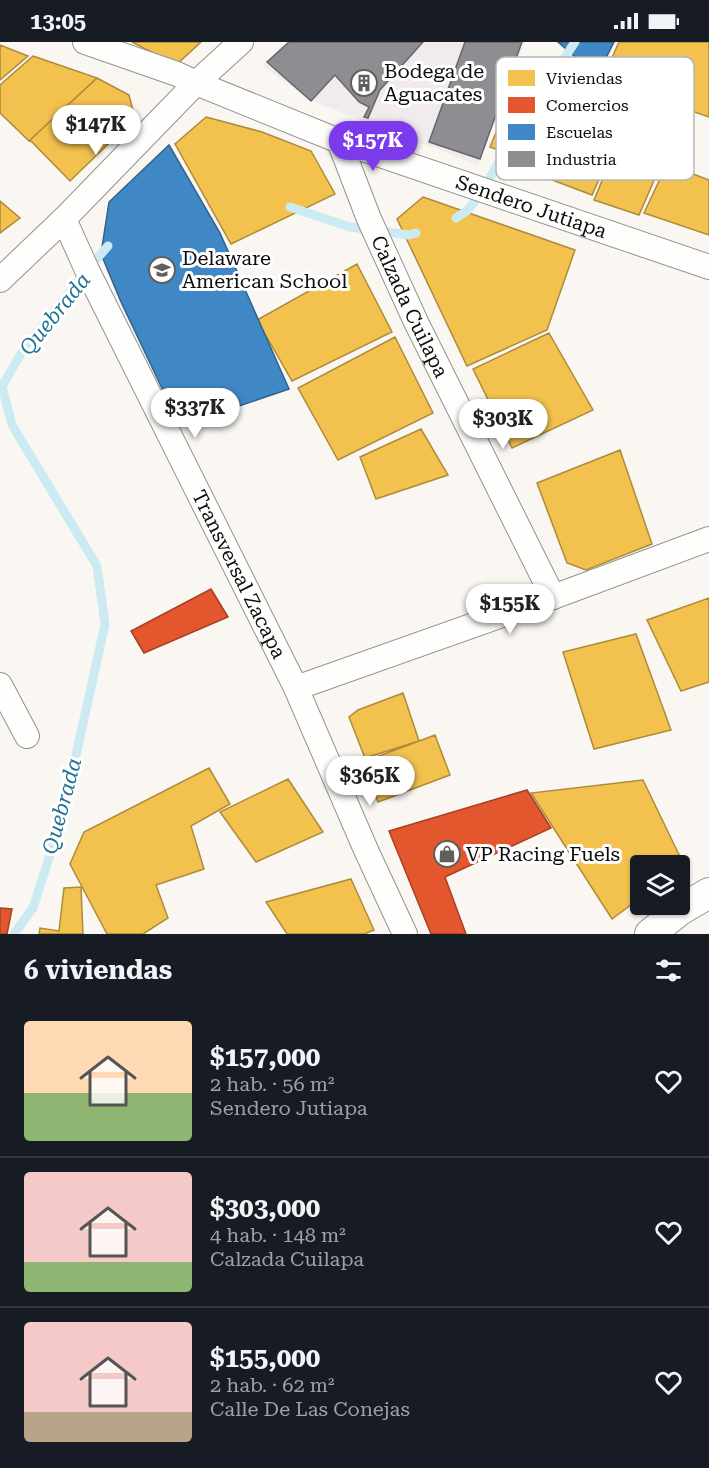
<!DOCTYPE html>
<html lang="es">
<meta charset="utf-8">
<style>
:root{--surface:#171b24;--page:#20242c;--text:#f1f3f6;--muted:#9ea1a6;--line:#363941;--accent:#7c3aed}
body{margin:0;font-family:"Roboto Serif",serif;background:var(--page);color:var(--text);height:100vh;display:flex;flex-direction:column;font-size:22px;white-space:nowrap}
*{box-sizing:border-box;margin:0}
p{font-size:20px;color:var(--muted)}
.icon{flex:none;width:33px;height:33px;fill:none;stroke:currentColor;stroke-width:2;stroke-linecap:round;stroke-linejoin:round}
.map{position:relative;height:892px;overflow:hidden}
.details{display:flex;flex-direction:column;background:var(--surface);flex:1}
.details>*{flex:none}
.fabs{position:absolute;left:630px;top:813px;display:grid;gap:12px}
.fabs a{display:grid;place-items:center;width:60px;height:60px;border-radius:6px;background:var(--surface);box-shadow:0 2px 4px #0004;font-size:30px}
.price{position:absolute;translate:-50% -51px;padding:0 14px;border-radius:21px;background:#fff;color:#222;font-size:20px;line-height:39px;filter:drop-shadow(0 2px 3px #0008)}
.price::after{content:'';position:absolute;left:50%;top:36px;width:18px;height:14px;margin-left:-9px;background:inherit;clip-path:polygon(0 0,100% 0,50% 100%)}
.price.selected{background:var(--accent);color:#fff}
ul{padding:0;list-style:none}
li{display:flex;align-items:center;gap:18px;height:150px;padding:0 24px}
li+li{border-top:2px solid var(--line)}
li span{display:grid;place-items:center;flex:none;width:168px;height:120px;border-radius:6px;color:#555}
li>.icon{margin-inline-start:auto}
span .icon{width:72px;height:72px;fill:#fffc;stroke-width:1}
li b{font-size:26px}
h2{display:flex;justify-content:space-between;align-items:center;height:72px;padding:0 24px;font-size:26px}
.status{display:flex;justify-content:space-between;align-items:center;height:42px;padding:0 30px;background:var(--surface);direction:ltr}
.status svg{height:16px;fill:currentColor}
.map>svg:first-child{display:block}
.industrial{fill:#f1ebee}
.homes{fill:#f2c14e;stroke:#ad8b3a;stroke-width:1.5}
.shops{fill:#e4572e;stroke:#a44124;stroke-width:1.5}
.schools{fill:#3f88c5;stroke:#30638e;stroke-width:1.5}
.industry{fill:#8d8d92;stroke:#67676a;stroke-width:1.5}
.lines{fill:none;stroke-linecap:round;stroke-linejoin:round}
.stream{stroke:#cbeaf1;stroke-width:9}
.minor-casing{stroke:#949290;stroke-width:26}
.tertiary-casing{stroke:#949290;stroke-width:32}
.minor{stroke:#fefefd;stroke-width:24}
.tertiary{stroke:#fefefd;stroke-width:30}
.labels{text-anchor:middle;stroke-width:6;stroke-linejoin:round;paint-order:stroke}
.poi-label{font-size:20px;fill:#0d0d0d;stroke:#fff;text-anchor:start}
.street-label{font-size:20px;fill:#0d0d0d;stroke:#fff}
.water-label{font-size:21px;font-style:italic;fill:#217393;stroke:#fff}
.key{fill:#fff;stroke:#b6b6b6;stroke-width:1.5}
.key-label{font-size:16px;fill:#0d0d0d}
</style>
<div class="status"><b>13:05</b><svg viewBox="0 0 49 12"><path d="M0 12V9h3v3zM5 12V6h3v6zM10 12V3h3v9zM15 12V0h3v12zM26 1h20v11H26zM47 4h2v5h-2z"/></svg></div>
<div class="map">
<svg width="709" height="892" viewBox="0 0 709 892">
<rect width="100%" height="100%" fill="#faf7f2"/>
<path class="industrial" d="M287,0H525L478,123L312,59L262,24Z"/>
<path class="homes" d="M132,0H201L176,23Z
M619,0H709V75L602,38Z
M0,3L28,14L0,38Z
M33,14L97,36L29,99L0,71V43Z
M524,22L577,38L544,123L490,105Z
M97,36L129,53L135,76L70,139L30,98Z
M583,36L636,54L592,153L547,136Z
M636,57L682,74L639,173L594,158Z
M206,75L262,90L311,109L335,152L231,202L175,102Z
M667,122L709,138V193L644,171Z
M423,155L575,208L547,288L467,324L397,177Z
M0,159L20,176L0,191Z
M357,222L392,290L292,339L257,278Z
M549,291L593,368L512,406L473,327Z
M395,295L433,371L338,418L298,346Z
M421,387L448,433L376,457L360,415Z
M620,408L652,502L586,528L567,521L537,441Z
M709,556V640L681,649L647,578Z
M636,592L671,688L594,707L563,610Z
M403,651L419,699L365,716L349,675L358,668Z
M435,693L450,733L378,760L363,720Z
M209,726L230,762L191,784L204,827L156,843L168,876L143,892H107L70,822L84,790Z
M288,737L323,790L256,820L220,770Z
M643,738L684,823L680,827V824H640V856L612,877L531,751Z
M351,837L374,888L364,892H287L266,860Z
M81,845L83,892H39L40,886L59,889L64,846Z"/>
<path class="shops" d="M211,547L228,575L144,611L131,589Z
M527,748L551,786L445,835L466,892H431L389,789Z
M0,866L12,867L7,892H0Z"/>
<path class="schools" d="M558,0H614L597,34Z
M169,103L220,191L289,347L180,384L121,260L101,212L109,160Z"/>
<path class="industry" d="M289,0H423L380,48L368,76L364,75L369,65L359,60L335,33L311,59L267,20Z
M465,0H522L480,117L429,100Z"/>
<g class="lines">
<path class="stream" d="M548,41L575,0
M290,165L350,185L409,193L416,191
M456,176L468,168L483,148L510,100
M14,892L33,866L63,772L105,582L97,524L12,383L2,344L25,305L87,228L108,204"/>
<defs>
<g id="minor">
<path id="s1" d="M85,0L177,32L196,41L339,99L709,225"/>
<path id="s2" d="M339,99L369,177L416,280L553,555"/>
<path id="s3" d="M64,177L87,228L296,646L366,808L405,892"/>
<path d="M0,238L64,177L196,41L241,0"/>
<path d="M0,643L27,694"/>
<path d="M296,646L553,555L709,497"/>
</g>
<path id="tertiary" d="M650,892L680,868L709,851"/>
</defs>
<use href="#minor" class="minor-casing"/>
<use href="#tertiary" class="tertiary-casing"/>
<use href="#minor" class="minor"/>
<use href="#tertiary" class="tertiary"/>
</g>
<defs>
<symbol id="building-ring" viewBox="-11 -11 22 22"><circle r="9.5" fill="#fff" stroke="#605f5d" stroke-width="1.5"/><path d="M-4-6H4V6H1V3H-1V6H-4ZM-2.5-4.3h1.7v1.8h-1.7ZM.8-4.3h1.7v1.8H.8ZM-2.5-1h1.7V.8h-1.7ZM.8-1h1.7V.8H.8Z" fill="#605f5d"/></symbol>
<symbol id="school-ring" viewBox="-11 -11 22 22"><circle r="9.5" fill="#fff" stroke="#605f5d" stroke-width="1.5"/><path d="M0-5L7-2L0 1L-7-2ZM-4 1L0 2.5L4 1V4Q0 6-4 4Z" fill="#605f5d"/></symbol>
<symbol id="shop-ring" viewBox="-11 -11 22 22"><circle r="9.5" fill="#fff" stroke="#605f5d" stroke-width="1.5"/><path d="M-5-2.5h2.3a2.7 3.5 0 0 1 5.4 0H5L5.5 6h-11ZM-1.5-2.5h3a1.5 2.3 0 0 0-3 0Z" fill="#605f5d"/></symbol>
</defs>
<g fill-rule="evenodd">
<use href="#building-ring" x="349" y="26" width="30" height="30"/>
<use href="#school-ring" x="147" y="213" width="30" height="30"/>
<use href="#shop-ring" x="432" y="797" width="30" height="30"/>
</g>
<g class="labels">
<g class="poi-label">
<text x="384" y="36">Bodega de<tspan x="384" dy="23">Aguacates</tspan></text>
<text x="182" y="223">Delaware<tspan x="182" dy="23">American School</tspan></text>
<text x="466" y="819">VP Racing Fuels</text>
</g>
<g class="street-label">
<text dy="7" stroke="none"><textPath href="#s1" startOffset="476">Sendero Jutiapa</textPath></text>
<text dy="7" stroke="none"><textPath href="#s2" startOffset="180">Calzada Cuilapa</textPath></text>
<text dy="7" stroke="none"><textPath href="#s3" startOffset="396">Transversal Zacapa</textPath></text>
</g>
<g class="water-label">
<text transform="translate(55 272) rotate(-51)" y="7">Quebrada</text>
<text transform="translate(62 764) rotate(-75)" y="7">Quebrada</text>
</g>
</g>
<rect x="496" y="15" width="198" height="123" rx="9" class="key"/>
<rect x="508" y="28" width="27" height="16" fill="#f2c14e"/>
<rect x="508" y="55" width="27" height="16" fill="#e4572e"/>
<rect x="508" y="82" width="27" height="16" fill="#3f88c5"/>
<rect x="508" y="109" width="27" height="16" fill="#8d8d92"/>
<g class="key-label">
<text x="546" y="42">Viviendas</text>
<text x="546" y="69">Comercios</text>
<text x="546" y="96">Escuelas</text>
<text x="546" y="123">Industria</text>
</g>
</svg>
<div class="fabs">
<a><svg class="icon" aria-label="layers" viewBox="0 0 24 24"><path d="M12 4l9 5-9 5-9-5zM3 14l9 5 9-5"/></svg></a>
</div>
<b class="price" style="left:96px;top:114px">$147K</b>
<b class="price selected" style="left:373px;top:130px">$157K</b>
<b class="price" style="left:195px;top:397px">$337K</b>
<b class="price" style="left:503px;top:408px">$303K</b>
<b class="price" style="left:510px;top:593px">$155K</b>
<b class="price" style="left:370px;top:765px">$365K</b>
</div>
<section class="details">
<h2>6 viviendas<svg class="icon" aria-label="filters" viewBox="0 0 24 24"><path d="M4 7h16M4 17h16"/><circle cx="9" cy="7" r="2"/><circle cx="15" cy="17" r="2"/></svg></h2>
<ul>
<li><span style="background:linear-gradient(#ffd9b3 60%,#8fb573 0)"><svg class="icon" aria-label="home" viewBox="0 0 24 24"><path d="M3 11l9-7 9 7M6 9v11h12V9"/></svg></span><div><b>$157,000</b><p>2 hab. · 56 m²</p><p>Sendero Jutiapa</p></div><svg class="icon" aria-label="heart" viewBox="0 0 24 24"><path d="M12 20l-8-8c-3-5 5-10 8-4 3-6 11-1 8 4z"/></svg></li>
<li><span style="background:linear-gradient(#f6c9c9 75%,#8fb573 0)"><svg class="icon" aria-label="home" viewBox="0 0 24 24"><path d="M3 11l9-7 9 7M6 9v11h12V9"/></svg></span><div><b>$303,000</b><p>4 hab. · 148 m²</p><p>Calzada Cuilapa</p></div><svg class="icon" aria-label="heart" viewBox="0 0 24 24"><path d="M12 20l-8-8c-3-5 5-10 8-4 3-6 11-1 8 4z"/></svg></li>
<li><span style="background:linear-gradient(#f6c9c9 75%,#b9a48a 0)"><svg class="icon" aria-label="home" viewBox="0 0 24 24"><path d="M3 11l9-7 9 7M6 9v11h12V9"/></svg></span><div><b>$155,000</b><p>2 hab. · 62 m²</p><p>Calle De Las Conejas</p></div><svg class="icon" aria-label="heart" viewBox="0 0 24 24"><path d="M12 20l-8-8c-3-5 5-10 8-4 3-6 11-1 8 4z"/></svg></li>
</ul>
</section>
